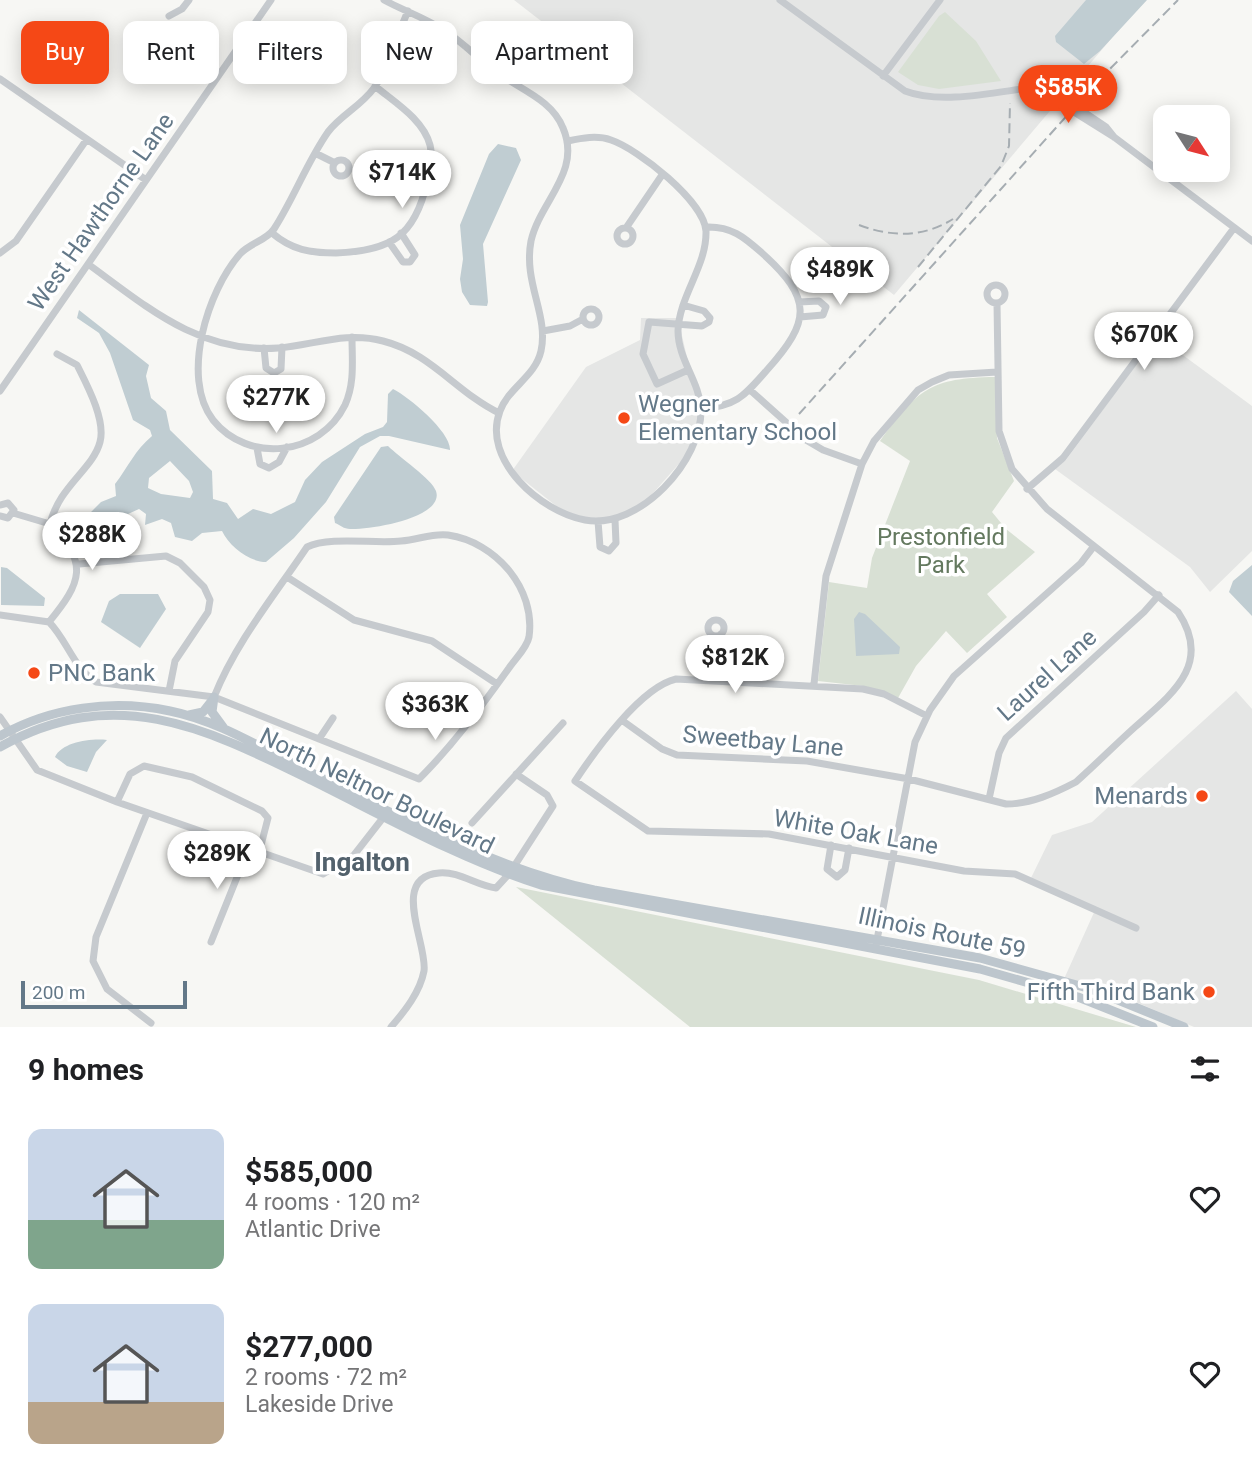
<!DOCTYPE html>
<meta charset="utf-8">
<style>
:root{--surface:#fff;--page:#f2f2f2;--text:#202124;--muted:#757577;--accent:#f54816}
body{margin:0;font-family:Roboto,sans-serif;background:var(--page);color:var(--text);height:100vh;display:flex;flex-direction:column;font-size:26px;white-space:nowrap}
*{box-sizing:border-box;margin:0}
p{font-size:23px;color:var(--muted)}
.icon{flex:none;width:38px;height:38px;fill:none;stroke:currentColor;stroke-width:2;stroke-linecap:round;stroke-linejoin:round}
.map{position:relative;height:1027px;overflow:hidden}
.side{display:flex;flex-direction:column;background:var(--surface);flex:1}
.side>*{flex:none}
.top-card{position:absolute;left:21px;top:21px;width:700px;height:63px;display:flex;gap:14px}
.needle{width:46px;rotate:126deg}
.tools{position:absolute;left:1153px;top:105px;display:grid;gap:14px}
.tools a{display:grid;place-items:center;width:77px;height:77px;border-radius:14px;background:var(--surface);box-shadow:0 4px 18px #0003;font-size:35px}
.scale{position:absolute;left:21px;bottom:18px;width:166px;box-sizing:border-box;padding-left:7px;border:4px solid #637888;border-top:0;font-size:19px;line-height:24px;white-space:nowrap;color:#637888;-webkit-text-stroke:5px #fff;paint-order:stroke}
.price{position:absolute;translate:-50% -60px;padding:0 16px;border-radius:24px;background:#fff;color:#222;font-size:23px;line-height:46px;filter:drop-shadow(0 2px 4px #0008)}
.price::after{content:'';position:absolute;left:50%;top:42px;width:21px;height:16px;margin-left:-10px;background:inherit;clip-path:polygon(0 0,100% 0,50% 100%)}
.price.selected{background:var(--accent);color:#fff}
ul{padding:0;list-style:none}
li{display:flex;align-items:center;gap:21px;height:175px;padding:0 28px}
li span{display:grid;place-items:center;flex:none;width:196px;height:140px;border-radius:14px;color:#555}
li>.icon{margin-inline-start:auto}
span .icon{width:84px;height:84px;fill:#fffc;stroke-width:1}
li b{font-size:30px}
h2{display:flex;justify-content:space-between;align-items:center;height:84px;padding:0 28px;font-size:30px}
.pill{padding:0 24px;border-radius:14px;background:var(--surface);box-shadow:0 4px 18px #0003;font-size:24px;line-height:63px}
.pill.selected{background:var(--accent);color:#fff}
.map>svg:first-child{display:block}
.built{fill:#e5e6e5}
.green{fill:#d8e0d4}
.water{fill:#c0cdd2;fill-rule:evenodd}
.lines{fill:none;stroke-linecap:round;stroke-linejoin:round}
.minor{stroke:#c6cace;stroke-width:7}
.major{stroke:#bdc6cd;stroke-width:9}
.rail{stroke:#a6adb2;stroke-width:2;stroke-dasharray:10 5;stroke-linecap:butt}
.poi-dot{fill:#f54816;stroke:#fff;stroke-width:2.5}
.labels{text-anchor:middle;stroke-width:7;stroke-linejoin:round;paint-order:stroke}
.street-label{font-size:24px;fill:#637888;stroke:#fff}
.poi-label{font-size:24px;fill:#637888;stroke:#fff;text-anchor:start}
.park-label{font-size:24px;fill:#64795f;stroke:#fff}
.neighbourhood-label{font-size:26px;font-weight:bold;fill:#52616c;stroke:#fff}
</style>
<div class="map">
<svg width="1252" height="1027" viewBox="0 0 1252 1027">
<rect width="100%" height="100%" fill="#f7f7f4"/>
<path class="built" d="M514,0H1144L894,295Z
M641,318H678L699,410L697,427L685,457L647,500L615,518H582L560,509L512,471L586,367L640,340Z
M1157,336L1252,406V551L1210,592L1190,567L1055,469L1066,460Z
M1236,691L1252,709V1027H1194L1129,999L1064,979L1096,908L1031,878L1052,835L1092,822Z"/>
<path class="green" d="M945,12L976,41L1001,81L939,89L918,85L898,72L939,16Z
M995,377L997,438L1014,481L992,512L1006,529L1035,552L987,594L1007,617L967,653L946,631L916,666L898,698L863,686L818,681L829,582L867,588L872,558L910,461L880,441C918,389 930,378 995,377Z
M516,887L979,980L1136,1027H690Z"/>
<path class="water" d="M1086,0H1147L1100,51L1084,64L1056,42L1055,36Z
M498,144L516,148L521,160L483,244L488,302L487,306L470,305L462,292L460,279L463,259L460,225L489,154Z
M79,310L149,365L146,376L151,398L166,411L170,430L212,471L213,499L227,503L238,519L253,509L271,514L295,502L305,480L322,462L365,434L383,427L387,422L388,394L393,389C409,397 451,432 450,450L389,436H380L360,447L326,502L294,538L266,562C249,562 229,546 222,531L202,533L192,541L175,537L171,523L162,519L145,525L146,514L139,509L128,514L114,532L90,513L101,502L116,496L115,484C128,467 135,450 152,436L150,430L133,420L110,353L99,333L77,318ZM170,461L189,481L193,492L190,498L161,494L148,488L149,478Z
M388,446C399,457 432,479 436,491C445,518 369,530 350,529C344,529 340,525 335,523L334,517L381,447Z
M1252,565V616L1229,592L1233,581Z
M1,567L7,568L45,598L44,606L1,605Z
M120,594H158L166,609L140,648L101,622L109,601Z
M859,612L865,614L900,647L899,654L856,656L854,619Z
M107,740L96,752L87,772L67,766L55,757C62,742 91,738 107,740Z"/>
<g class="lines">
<path class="minor" d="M384,0C404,11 426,18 445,31C464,43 479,60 498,73C521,90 552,100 563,128C582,172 540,201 531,241C523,283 549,315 541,351C535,377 509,387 500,411C481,460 541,512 585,520C639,530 703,461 701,408C699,381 678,359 678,331C679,296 707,266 706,231C704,201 638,149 611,140C597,135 582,138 568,141
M780,0L905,91C944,106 1003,90 1045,86L1106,127L1114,137
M169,16L182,9L189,0
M883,76L940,0
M0,79L146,180
M1034,87L1114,137L1252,241
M317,154L335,163
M333 168a8 8 0 1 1 16 0a8 8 0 1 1-16 0Z
M617 236a8 8 0 1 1 16 0a8 8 0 1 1-16 0Z
M626,228L662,175
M272,233C292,250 310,253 336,253C390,251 415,237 427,182C429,171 433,156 430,145C423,119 394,102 375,86
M389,242L403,262H410L415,255L401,233
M0,253L16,241L87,139
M88,264C147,307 200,354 278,348C314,345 346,331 383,341C431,353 456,392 499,413
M987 294a9 9 0 1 1 18 0a9 9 0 1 1-18 0Z
M799,302L819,301L826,307L823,315L800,317
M683,305L704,311L710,318L709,322L702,326L649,322L643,354L657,384L688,370
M583 317a8 8 0 1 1 16 0a8 8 0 1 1-16 0Z
M543,331L570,326L583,319
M352,337C352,360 355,383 345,405C320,456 248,464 213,420C180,377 208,290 240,254C250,243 267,240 274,229C294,198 307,162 328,132C341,115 361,106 374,88C389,67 397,35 408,11
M264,348L266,368L274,373L281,369L282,347
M750,390L806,440L823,450L862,464
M0,391L271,0
M701,409C737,406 744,396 767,370C811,321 813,299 762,253C744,237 731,226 706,227
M257,448L260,464L269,468L279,462L287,447
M1027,489L1063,458L1234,228
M0,505L8,503L14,510L8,518L0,516
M13,513L50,524
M598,521L600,547L609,551L616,543L615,520
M50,524C59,486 93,469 100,442C106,420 87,385 77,365L57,354
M79,564L166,556L180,563L204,587L210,600L208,612L175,661L169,691
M287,577L354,620L432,641L497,684
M0,615L49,622C67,640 74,669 96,682L214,697L419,779C453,745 481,707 509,668C515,659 527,648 529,637C536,589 496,542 448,535C431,533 418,540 401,541C374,544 330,536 307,547C274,596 236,642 214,697
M708 628a8 8 0 1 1 16 0a8 8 0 1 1-16 0Z
M49,622C82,582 89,563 50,524
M721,634L722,680
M814,684L826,576L862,464L874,441L918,390L932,382L949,375L997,372
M927,716L884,694L863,689L676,679C641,687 595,751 575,781L648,831L769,834L964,871L1015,874L1136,928
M0,717L37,770L117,802L323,874L354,855L386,814
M623,721L662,749L677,755L807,761L909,779L1006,804C1031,804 1055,793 1076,782C1096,764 1115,745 1135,727C1172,694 1213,664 1178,612L1047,509L1012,469L999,431L997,303
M319,739L333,718
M989,799L999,753L1006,738L1144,612L1159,595
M117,802L130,774L144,766L192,777L262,811L268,818L259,853
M147,813L96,937L93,961L107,989L151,1023
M472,823L563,723
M831,845L827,869L837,877L845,870L849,848
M513,868L553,806L547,795L516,774
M211,942L248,850
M876,945L915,742L930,710L954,676L1081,563L1094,546
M391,1027C405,1011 420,992 424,971C428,945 389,877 439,873C459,871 477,886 496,888L509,874"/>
<path class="major" d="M214,697L212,712L223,727
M189,715L203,712L214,698
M0,736C51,707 113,699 170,711C215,720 256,745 296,765C393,813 488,867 594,890L980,958L1091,989L1184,1027
M0,747C118,681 209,730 317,783C391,820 463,860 541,885L980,969L1078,997L1153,1027"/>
<path class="rail" d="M859,225C891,237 923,238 953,219
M918,267L1001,166L1009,146L1010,103
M799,414L1098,81L1178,0"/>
</g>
<g class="poi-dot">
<circle cx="624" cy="418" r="7"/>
<circle cx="34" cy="673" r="7"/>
<circle cx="1202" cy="796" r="7"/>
<circle cx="1209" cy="992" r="7"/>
</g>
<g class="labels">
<g class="street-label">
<text transform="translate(101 212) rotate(-55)" y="8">West Hawthorne Lane</text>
<text transform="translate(1047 675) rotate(-42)" y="8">Laurel Lane</text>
<text transform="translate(763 741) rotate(5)" y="8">Sweetbay Lane</text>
<text transform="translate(377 791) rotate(26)" y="8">North Neltnor Boulevard</text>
<text transform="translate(856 832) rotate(10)" y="8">White Oak Lane</text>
<text transform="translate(942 933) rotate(12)" y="8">Illinois Route 59</text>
</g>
<g class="poi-label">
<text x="638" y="412">Wegner<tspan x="638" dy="28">Elementary School</tspan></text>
<text x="48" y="681">PNC Bank</text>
<text x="1188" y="804" text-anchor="end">Menards</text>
<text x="1195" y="1000" text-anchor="end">Fifth Third Bank</text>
</g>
<g class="park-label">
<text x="941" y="545">Prestonfield<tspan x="941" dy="28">Park</tspan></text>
</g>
<g class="neighbourhood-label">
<text x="362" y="871">Ingalton</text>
</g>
</g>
</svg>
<div class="tools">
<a><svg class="needle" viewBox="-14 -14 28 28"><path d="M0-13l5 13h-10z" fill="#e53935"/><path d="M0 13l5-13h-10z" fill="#757577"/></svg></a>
</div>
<div class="scale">200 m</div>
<b class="price selected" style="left:1068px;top:125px">$585K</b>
<b class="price" style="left:402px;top:210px">$714K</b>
<b class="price" style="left:840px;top:307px">$489K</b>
<b class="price" style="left:1144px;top:372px">$670K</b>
<b class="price" style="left:276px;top:435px">$277K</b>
<b class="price" style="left:92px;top:572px">$288K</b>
<b class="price" style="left:735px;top:695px">$812K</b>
<b class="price" style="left:435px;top:742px">$363K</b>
<b class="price" style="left:217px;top:891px">$289K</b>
<div class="top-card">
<a class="pill selected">Buy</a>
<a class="pill">Rent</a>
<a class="pill">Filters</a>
<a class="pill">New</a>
<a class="pill">Apartment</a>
</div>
</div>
<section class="side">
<h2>9 homes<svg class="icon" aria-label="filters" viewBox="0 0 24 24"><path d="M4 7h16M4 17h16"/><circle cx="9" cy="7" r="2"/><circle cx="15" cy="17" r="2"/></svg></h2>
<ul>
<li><span style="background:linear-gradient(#c9d6e8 65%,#7fa58c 0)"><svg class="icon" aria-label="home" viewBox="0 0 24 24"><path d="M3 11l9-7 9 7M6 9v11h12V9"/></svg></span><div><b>$585,000</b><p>4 rooms · 120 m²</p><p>Atlantic Drive</p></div><svg class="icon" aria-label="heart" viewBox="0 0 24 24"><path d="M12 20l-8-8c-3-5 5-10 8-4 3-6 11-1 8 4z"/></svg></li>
<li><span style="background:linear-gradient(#c9d6e8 70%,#b9a48a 0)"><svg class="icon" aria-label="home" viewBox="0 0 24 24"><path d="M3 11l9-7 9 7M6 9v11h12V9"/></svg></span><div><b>$277,000</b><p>2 rooms · 72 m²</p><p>Lakeside Drive</p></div><svg class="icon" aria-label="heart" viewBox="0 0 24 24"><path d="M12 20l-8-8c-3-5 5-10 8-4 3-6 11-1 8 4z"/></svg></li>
</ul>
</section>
